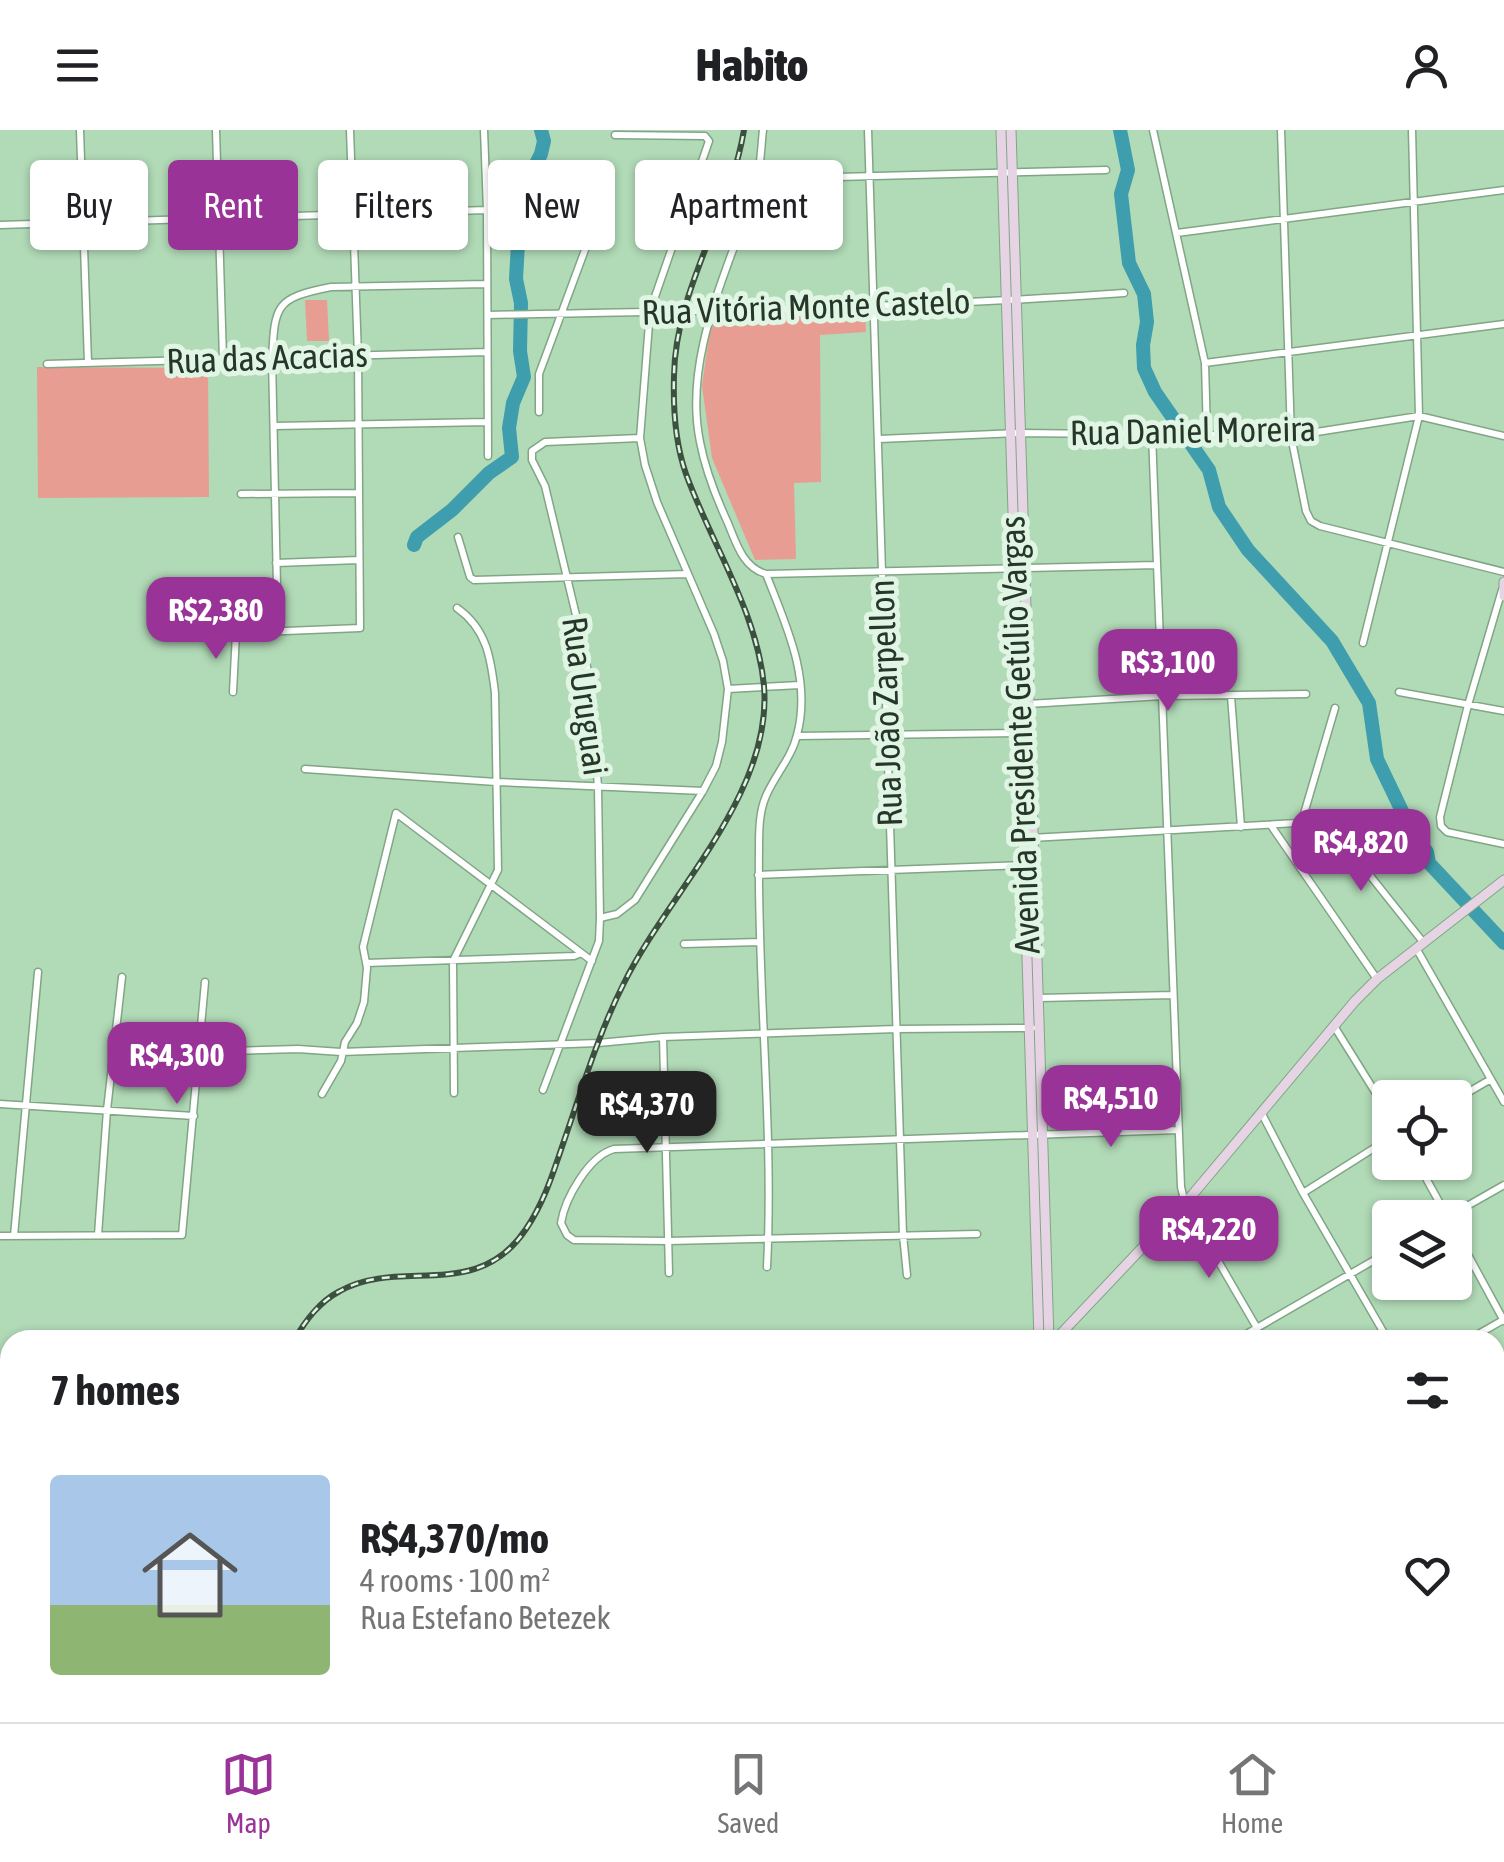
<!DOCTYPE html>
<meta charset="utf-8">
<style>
:root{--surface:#fff;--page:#f6f6f6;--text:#202124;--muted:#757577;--line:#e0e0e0;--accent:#993397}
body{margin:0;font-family:"Asap Condensed",sans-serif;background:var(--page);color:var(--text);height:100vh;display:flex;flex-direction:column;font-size:38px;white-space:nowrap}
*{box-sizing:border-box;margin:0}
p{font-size:32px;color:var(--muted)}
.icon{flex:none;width:55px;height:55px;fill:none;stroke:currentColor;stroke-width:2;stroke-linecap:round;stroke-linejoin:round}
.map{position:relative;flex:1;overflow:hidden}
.side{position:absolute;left:0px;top:1200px;width:1505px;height:392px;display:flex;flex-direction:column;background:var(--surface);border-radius:30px 30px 0 0;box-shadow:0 2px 8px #0004}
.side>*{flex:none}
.hud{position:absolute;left:30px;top:30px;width:1000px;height:90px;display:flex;gap:20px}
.tools{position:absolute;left:1372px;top:950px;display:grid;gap:20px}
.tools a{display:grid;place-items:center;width:100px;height:100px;border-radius:10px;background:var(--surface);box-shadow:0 2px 8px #0004;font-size:50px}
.price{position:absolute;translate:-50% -85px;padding:0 22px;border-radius:20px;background:var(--accent);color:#fff;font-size:32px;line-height:65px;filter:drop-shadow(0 2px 5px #0008)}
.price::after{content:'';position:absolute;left:50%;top:60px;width:30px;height:22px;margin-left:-15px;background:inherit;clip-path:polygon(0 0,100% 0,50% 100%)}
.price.on{background:#222;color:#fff}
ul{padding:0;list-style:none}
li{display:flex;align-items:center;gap:30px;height:250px;padding:0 50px}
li+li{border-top:2px solid var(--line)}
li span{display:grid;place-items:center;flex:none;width:280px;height:200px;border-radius:10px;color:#555}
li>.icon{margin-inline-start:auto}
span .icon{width:120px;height:120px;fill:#fffc;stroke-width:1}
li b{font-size:42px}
h2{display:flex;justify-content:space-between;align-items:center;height:120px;padding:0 50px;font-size:42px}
.tag{padding:0 35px;border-radius:10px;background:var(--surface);box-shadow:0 2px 8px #0004;font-size:35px;line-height:90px}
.tag.on{background:var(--accent);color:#fff}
header{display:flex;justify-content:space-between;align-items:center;height:130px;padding:0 50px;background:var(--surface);font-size:45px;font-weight:800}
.tab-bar{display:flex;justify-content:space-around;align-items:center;height:140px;border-top:2px solid var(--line);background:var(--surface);font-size:28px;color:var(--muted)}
.tab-bar a{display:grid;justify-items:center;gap:5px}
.tab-bar .on{color:var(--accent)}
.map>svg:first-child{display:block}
.green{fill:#e89d92}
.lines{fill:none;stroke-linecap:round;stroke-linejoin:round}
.river{stroke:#3e9ead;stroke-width:14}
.street-casing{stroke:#80a685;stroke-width:9}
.secondary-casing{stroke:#80a685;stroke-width:11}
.street{stroke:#fff;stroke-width:6}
.secondary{stroke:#e6d4e5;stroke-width:9}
.rail-casing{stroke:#3c503f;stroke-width:6}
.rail{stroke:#e0f5e3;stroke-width:2.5;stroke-dasharray:8;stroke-linecap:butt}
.labels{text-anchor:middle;stroke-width:10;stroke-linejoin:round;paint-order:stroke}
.street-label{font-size:35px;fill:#263628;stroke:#e0f5e3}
</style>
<header><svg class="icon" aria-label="menu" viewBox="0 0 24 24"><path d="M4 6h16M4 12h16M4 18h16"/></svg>Habito<svg class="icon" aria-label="person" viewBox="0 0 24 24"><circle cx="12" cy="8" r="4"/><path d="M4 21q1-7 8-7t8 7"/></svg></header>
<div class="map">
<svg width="1504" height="1592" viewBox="0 0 1504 1592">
<rect width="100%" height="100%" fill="#b1dab7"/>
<path class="green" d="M305,170H327L329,211H307Z
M865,179L866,202L820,205L821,352L794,353L796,429L755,430L712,328L702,256L712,185Z
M37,237L208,238L209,367L38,368Z
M659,982L660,1000H623L622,982Z"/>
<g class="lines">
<path class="river" d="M1120,0L1128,40L1121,64L1129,133L1144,164L1147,192L1143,215L1144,238L1155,262L1209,340L1219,377L1248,420L1332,511L1369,573L1377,629L1413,704L1427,722L1429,733L1504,813
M414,415L417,407L452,380L489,343L512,327L509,298L513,273L524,247L520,221L521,173L516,149L518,113L514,78L541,24L544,11L541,0"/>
<defs>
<path id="street" d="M80,0L88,233
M216,0L223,229
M484,0L487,80L488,326
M763,0C761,17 761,36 756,53C732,134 682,224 700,312C705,338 716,367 727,391C736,412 742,437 766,444C786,495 812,549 797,605C792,627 775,645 766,666C759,682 759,701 759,718C757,858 774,997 767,1137
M868,0L903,1105L907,1145
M1153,0L1205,233L1207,304
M1281,0L1291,306L1306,381L1311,391L1320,396L1504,442
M758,49L1106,40
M0,95L487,80
M1177,103L1504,60
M488,185C700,181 912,178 1124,163
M1205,233L1504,194
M47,234L487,222
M539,282V244L609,55
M274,296L487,292
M1152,304L1181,1057L1185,1074L1264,1210
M879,309L1019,303L1291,306L1419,286L1504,306
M241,364L358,363
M458,407L470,447L474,450L688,444
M276,433L359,430
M766,444L1157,435
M1502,460L1468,575L1440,687L1441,696L1447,702L1504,714
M209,496L236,503L360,498L358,226L350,0
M278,501L272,228C275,175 275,168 331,157L487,154
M1363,513L1419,286L1412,0
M728,559L800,555
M233,562L236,503
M1399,562L1504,581
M1231,566L1241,697
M1028,574L1162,566L1306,564
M797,606L1020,603
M305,639L496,652L703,661
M1301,694L1335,578
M1329,694L1423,812
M1272,697L1377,849
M1031,708L1385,688
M758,745L1027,735
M600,788L617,784L635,770L703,661L716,636L722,612L728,559L723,531L714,504L657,372L645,335L640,308L650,181L709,11L705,6L615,5
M684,814L760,812
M1416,818L1504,972
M366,833L574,826L579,824
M1039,868L1173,865
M1334,896L1390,986
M663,907L669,1143
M199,922L298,919L341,922L598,913L663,907L896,899L1032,898
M543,960L599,811L600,788L598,657L591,559L582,510L545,356L532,330V321L545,312L640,308
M454,963L453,831L498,740L495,563C491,529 487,499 457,478
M322,964L341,931L345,912L357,893L364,872L367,838L363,817L396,683L592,831
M1455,970L1491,949
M0,974L194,986
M1262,984L1303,1063L1388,1210
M1417,1032L1448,1088
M1303,1063L1390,1008
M1446,1088L1504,1055
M1455,1101L1504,1191
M977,1104L668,1111L574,1110L567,1105L561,1093C565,1068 589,1026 614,1019L1177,1000
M98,1105L107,980L122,847
M0,1106L182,1105L205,852
M14,1106L38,842
M1236,1210L1390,1121
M1468,1210L1503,1190
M1495,1325L1504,1320
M1495,1408L1504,1427
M1495,1453L1504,1448
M1495,1528L1504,1523
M0,1548L10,1540
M0,1551L10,1563
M26,1582L34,1592
M171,1582L179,1592
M538,1582L557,1592
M645,1582L652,1592
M1050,1582V1592
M1062,1582V1592
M1309,1582L1313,1592
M1371,1582L1377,1592
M1446,1582L1448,1592
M123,1592L135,1582
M423,1592V1582
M1496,1592L1504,1588"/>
<path id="secondary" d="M1001,0L1039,1210
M1011,0L1049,1210
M1504,452V466
M1055,1210L1193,1064L1355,871L1377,849L1504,750
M590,1592L598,1582"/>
</defs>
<use href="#street" class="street-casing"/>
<use href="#secondary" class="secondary-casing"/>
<use href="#street" class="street"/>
<use href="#secondary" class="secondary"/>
<defs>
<path id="rail" d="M294,1210C306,1190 319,1172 340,1161C401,1127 477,1173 526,1099C545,1071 554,1040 565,1008C583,956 599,902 624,853C669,762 773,664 764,556C757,481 711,413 686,344C675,313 673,279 674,246C675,160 730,84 744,0
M304,1582L305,1592"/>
</defs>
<use href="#rail" class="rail-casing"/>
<use href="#rail" class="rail"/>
</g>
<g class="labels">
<g class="street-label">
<text transform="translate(806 177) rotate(-2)" y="12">Rua Vitória Monte Castelo</text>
<text transform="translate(267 228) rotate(-2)" y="12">Rua das Acacias</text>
<text transform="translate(1193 301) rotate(-1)" y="12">Rua Daniel Moreira</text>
<text transform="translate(585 566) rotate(82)" y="12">Rua Uruguai</text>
<text transform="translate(886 573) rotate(-92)" y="12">Rua João Zarpellon</text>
<text transform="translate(1020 605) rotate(-92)" y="12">Avenida Presidente Getúlio Vargas</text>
</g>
</g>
</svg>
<div class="tools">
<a><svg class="icon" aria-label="locate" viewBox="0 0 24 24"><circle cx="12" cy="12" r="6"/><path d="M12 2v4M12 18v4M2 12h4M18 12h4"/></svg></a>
<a><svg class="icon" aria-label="layers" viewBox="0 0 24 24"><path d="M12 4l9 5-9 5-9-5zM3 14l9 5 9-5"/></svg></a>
</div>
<b class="price" style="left:216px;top:532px">R$2,380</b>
<b class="price" style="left:1168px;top:584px">R$3,100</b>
<b class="price" style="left:1361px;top:764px">R$4,820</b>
<b class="price" style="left:177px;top:977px">R$4,300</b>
<b class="price" style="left:1111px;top:1020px">R$4,510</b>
<b class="price on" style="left:647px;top:1026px">R$4,370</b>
<b class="price" style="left:1209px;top:1151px">R$4,220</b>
<div class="hud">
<a class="tag">Buy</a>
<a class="tag on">Rent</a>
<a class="tag">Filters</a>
<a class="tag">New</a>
<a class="tag">Apartment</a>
</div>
<section class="side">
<h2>7 homes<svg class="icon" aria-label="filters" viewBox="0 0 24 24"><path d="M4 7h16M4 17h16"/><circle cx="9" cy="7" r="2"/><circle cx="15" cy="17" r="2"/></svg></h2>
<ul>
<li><span style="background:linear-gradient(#a9c7e8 65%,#8fb573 0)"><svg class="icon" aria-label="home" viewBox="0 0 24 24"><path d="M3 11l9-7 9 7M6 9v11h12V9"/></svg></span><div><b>R$4,370/mo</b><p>4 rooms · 100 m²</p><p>Rua Estefano Betezek</p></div><svg class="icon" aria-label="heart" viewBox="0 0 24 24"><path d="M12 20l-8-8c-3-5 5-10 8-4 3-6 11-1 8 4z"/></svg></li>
</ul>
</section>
</div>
<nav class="tab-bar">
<a class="on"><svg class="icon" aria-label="map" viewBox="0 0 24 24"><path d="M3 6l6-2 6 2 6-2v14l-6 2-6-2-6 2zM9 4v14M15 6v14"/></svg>Map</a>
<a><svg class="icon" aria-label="saved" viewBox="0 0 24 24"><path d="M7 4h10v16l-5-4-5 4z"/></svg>Saved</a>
<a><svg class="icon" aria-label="home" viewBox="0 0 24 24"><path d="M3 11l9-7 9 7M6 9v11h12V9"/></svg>Home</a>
</nav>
